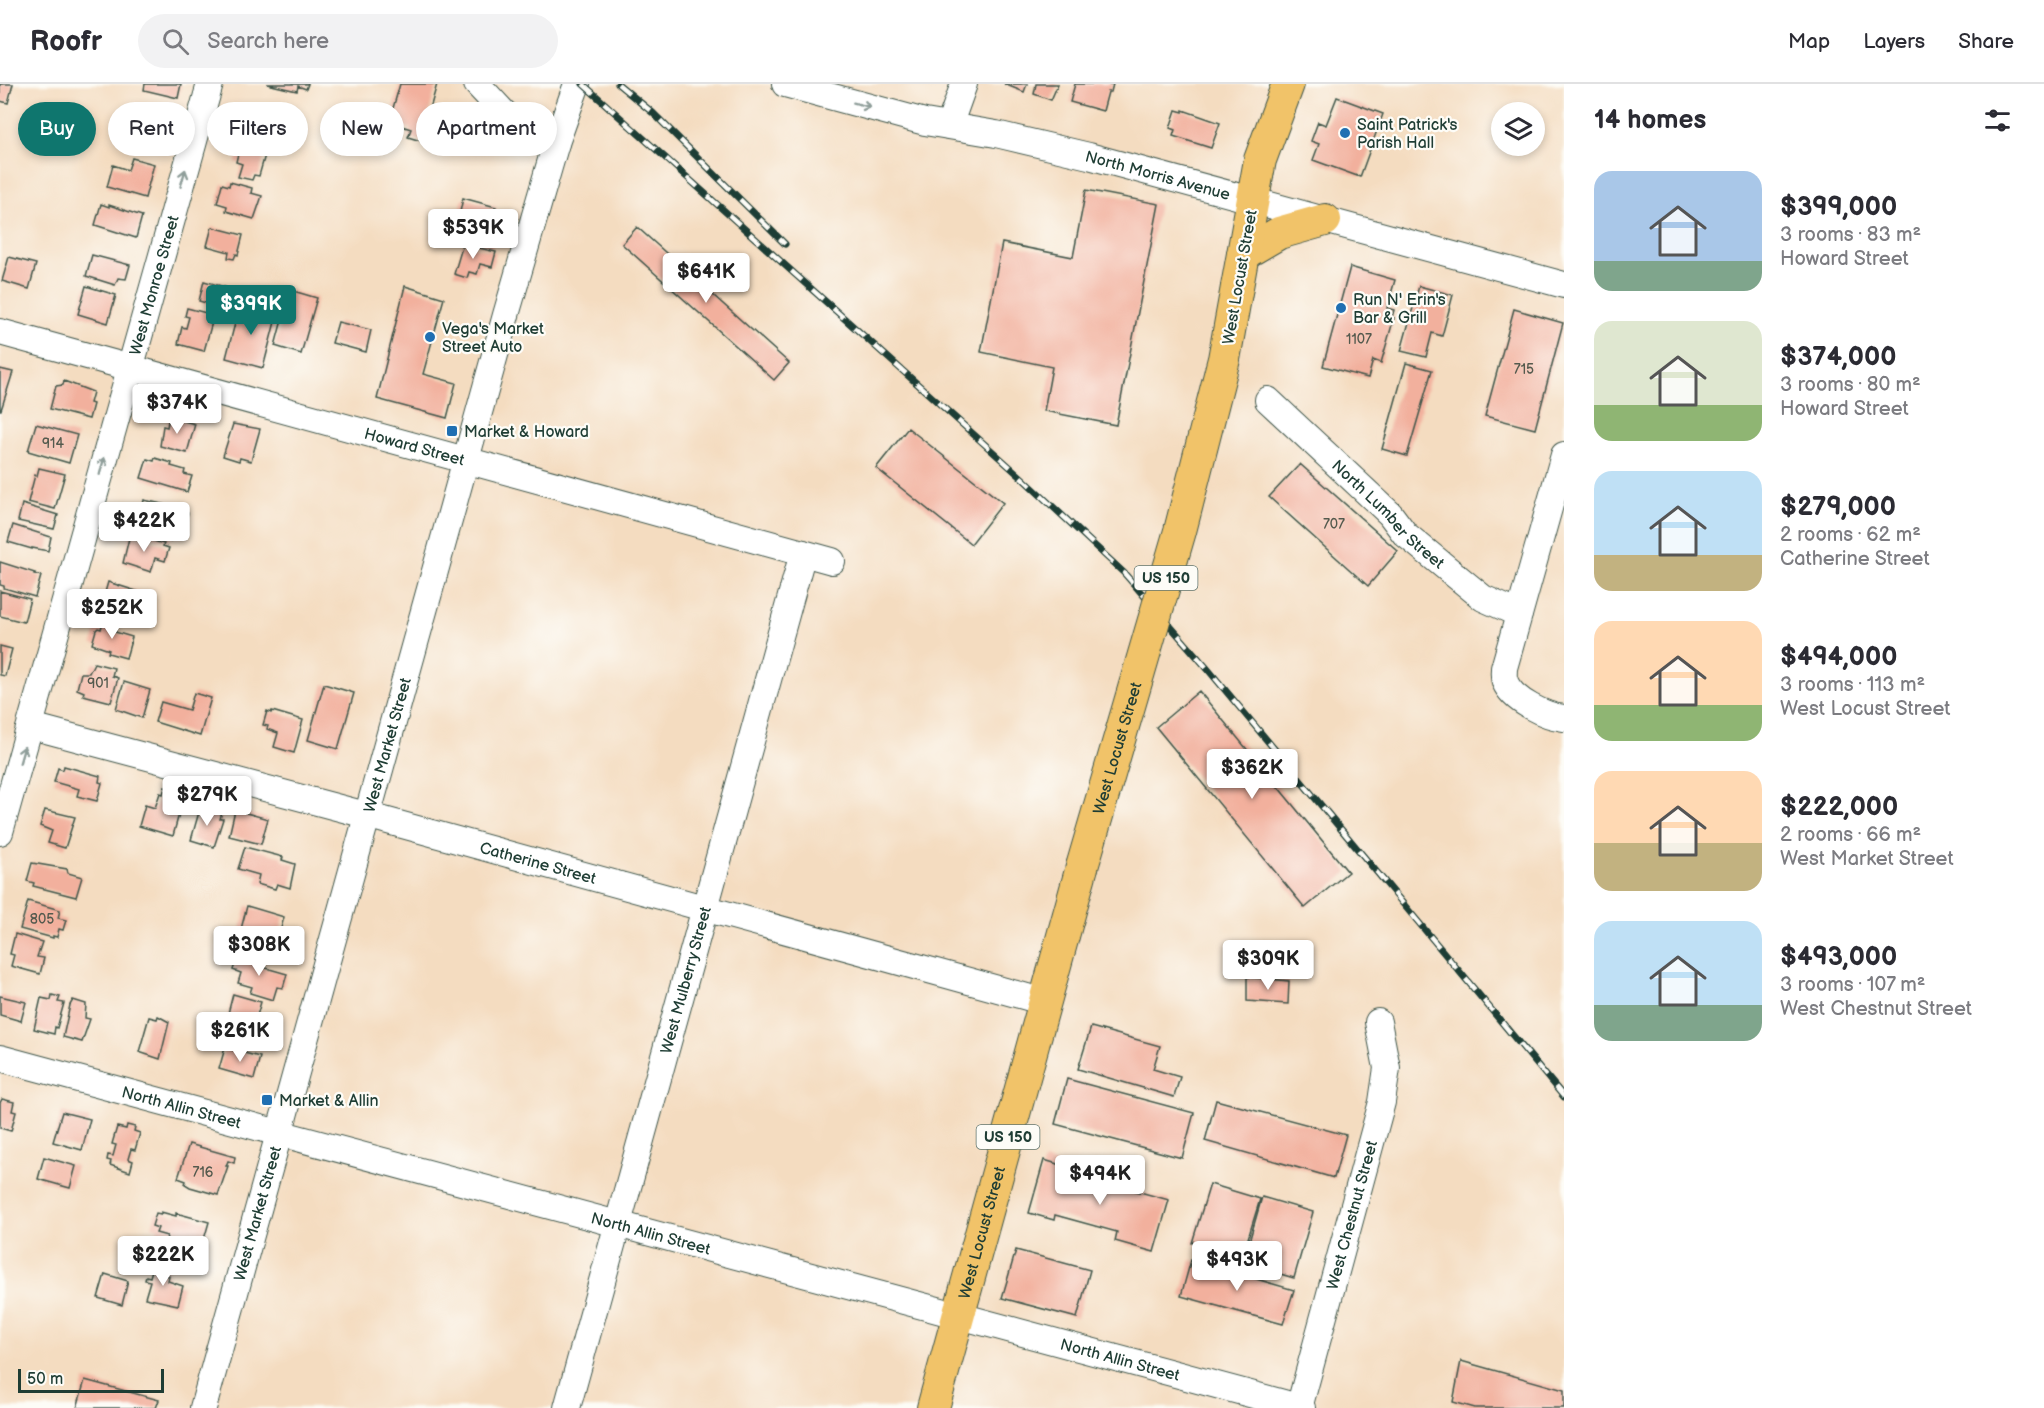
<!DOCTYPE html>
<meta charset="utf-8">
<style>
:root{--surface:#fff;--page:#f2f2f3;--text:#2b2b33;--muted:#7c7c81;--line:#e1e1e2;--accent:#0f766e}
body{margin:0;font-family:"Balsamiq Sans",sans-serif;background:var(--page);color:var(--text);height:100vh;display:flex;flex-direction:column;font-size:22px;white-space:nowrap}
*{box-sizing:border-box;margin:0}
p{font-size:20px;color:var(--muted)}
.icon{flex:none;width:33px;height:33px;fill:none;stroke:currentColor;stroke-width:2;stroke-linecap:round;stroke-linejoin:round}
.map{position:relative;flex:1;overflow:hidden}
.panel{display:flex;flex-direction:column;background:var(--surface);width:480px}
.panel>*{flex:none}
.banner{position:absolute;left:18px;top:18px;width:570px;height:54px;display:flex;gap:12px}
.buttons{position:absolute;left:1491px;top:18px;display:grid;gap:12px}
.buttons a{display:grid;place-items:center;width:54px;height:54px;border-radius:50%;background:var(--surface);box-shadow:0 3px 9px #0003;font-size:30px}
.scale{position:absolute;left:18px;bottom:15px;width:146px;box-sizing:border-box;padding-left:6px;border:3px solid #1f3d34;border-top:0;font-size:16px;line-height:21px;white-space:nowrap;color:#1f3d34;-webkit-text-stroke:4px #fdfcf7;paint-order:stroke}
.price{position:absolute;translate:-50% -51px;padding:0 14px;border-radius:6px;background:#fff;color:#222;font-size:20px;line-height:39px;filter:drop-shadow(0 2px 3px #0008)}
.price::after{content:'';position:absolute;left:50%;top:36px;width:18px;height:14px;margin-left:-9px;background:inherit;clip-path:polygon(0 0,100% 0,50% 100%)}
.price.current{background:var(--accent);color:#fff}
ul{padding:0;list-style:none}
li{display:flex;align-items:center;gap:18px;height:150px;padding:0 30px}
li span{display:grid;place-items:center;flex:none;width:168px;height:120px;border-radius:18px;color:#555}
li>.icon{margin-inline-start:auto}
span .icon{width:72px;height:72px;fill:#fffc;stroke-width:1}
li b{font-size:26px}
h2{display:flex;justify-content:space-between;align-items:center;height:72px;padding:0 30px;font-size:26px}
.pill{padding:0 21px;border-radius:27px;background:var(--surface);box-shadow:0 3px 9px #0003;font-size:21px;line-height:54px}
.pill.current{background:var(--accent);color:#fff}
header{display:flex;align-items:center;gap:36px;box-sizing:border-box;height:84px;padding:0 30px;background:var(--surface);border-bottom:2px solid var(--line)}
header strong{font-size:28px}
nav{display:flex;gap:33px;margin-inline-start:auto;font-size:21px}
.search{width:420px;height:54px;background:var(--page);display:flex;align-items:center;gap:15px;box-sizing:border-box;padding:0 21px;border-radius:33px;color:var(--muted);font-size:22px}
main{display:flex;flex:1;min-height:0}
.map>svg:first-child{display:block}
.building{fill:#f2b09d}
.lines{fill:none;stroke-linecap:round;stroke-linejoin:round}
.minor-casing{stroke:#3f5549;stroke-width:28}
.major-casing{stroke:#3f5549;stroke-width:34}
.minor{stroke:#fff;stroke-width:26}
.major{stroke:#f1c369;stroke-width:32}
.rail-casing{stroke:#1f3d34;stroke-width:7}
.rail{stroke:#fdfcf7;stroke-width:4.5;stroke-dasharray:14;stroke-linecap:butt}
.major-bridge-casing{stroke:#3f5549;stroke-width:34;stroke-linecap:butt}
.major-bridge{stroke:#f1c369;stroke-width:32}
.oneway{stroke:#8f9e9a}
.poi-dot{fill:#1f6fb2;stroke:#fdfcf7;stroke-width:2}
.labels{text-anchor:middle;stroke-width:4.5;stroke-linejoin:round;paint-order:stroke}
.number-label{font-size:14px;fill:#545a4e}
.shield{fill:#fdfcf7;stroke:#62766e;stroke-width:1.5}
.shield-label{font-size:15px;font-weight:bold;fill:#1f3d34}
.poi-label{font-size:16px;fill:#1f3d34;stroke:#fdfcf7;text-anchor:start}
.street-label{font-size:16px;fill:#1f3d34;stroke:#fdfcf7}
</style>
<header>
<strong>Roofr</strong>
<div class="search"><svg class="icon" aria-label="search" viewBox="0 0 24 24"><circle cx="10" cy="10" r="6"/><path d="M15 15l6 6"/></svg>Search here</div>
<nav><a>Map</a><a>Layers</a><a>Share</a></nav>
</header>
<main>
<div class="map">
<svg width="1564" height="1324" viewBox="0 0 1564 1324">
<rect width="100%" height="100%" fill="#fdfcf7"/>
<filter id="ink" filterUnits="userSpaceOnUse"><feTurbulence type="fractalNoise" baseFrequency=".0167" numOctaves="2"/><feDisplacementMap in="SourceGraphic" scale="12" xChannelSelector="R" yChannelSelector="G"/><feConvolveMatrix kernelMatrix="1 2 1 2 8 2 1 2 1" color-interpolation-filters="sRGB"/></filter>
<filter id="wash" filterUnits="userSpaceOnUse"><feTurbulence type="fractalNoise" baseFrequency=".008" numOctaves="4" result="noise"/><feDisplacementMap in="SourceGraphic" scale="24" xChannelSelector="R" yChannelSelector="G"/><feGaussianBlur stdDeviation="1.35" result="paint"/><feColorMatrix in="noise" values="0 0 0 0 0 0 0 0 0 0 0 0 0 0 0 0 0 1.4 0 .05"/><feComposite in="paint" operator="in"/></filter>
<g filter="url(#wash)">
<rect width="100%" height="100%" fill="#f4dcc0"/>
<g id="blocks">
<path class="building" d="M0,0H13L8,19L0,17Z
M145,0H181L178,14L144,6Z
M267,0H308L306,5L298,2L297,7Z
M400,0H437L421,57L408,53L411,45L389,38Z
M1004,0H1027L1024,8Z
M1036,0H1058L1051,16L1034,10Z
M1075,0H1113L1111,8H1108L1103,27L1070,18Z
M1337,13L1383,30L1360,93L1313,76L1319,60L1311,57L1318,38L1326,41Z
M141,26L166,33L157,66L132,59Z
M1176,26L1183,28V26L1220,39L1211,64L1173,52L1175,46L1170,44Z
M241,57L267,64L259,92L254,91L252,96L238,93L242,80L236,78Z
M132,74L154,80L145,114L107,103L113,81L128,86Z
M230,98L252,104L251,109L262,112L254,135L226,127L227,122L217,119L222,100L229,102Z
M1086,106L1159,120L1116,341L1044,327L1052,283L981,268L1002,159L1073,173Z
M463,114L496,123L492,137L460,128Z
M101,120L109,123V121L142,132L136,154L95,141Z
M466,136L498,143L492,164L465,157L467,148L457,145L459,137L466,139Z
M212,143L243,151L238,171L236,170L234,175L228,174L229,168L207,162Z
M637,143L789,279L774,296L622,160Z
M463,160L496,168L492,183L480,180L477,190L469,188L467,194L454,190Z
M92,171L130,181L126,195L118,194L115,201L86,192Z
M9,173L36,180L29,205L2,197Z
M1350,183L1395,196L1387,224L1394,226L1392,233L1394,234L1381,279L1373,276L1368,294L1323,282Z
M204,197L225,203L220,223L199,217Z
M86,202L116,211L108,239L78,230Z
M405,202L444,214L423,290L456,299L447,334L377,315Z
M1419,202L1453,211L1442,252L1432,249L1426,273L1401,267Z
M290,206L317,214L301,270L275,262Z
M240,220L277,230L263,284L226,274Z
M187,224L214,231L204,267L178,260L182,243L186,244L189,233L185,232Z
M1514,225L1563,239L1535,345L1485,332Z
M338,238L371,246L366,268L332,259Z
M1406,279L1432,286L1407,372L1382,365Z
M0,285L13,288L1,326H0Z
M64,297L93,308L90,319L93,320L89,335L50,325L56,302L63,301Z
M169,333L195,340L187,369L160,362L163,342L167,343Z
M36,340L77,351L69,379L28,367Z
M233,340L260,345L251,377L240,374L239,377L223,372Z
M908,344L1003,419L971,460L876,384Z
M155,374L172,379L171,382L185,386L184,390L192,392L187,408L141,394L147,375L154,377Z
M1300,380L1398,467L1368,502L1269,413Z
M39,384L65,390L55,425L28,418L35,391L37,392Z
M144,416L180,424V427L188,429L185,441L145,431L146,426L142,425Z
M22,420L58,431L54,445L18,437Z
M144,435L174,444L170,457L140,450Z
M13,441L51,453L48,467L32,464V465L8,458Z
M130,450L164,460L163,462L169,464L165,477L155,474L151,488L123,479Z
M0,478L35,489L34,490L41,492L35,513L4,504V502L0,501Z
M108,498L152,512L147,526L135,523L132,534L100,526Z
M0,507L30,515L24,538L0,532Z
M103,538L116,542L115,548L132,553L126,574L108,569L109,566L92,560L96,546L98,544L101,545Z
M0,562L12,565L5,592L0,591Z
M94,579L114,584L112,592L118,594L111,618L83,611L84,608L77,605L81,589H89Z
M124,598L150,606L142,634L116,625Z
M324,600L354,609L338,665L308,656Z
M1199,607L1348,788L1305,824L1156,643Z
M194,609L211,614L200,652L155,638L161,618L189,626Z
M267,627L271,629L272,627L303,636L294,669L274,663L278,649L267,645L268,642L263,641Z
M64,682L100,692L99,698L102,699L97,717L77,712L79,705L54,698L58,684L63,686Z
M165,703L181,707L180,714L183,715L173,752L139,742L145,721L155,724L160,709L163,710Z
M203,723L222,728L220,735H223L214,763L191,756L199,728L201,729Z
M45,726L75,733L65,764L48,759L52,747L40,742Z
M235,726L268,735L261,760L229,752Z
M245,763L283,773L282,776L295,780L290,804L277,800L275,805L257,800L259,791L238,785Z
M32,779L67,785L68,789L82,793L76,813L33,802L34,799L27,797Z
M28,817L60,826L58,834L66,836L63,846L59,845L57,853L53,852V854L20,845Z
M247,822L284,833L275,867L248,860L250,852L240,849Z
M15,850L42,858L37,873L44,874L40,890L11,882L14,871L10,870Z
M238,871L261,878L259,882L287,890L283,904L277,903L273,916L250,909L252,903L238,899L241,889L233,886Z
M1247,893L1289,897L1288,920L1247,917Z
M233,910L261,918L251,952L224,945Z
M52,911L60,913L58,918L64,919L57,944L55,943L54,950L34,945L41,914L51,916Z
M0,912L26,918L21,937L0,931Z
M73,916L86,920L85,934L90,935L82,958L63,953L70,921Z
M158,932L169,938L160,975L139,968L149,933L157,935Z
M1091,943L1160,962L1153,985L1180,993L1174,1013L1078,985Z
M225,964L260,973L254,995L219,985Z
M1067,995L1194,1029L1182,1074L1055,1040Z
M2,1015L14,1018L12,1027L16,1028L11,1047L0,1044V1019Z
M1216,1016L1346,1051L1334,1094L1205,1057Z
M62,1028L90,1035L82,1066L53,1058Z
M127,1041L135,1043L134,1047L140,1049L135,1066L131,1065L128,1075L133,1077L130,1088L110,1081L111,1077L107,1076L108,1071L113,1072L116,1061L112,1060L117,1043L126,1045Z
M189,1060L235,1073L234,1079L228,1077L226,1082H228L218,1111L190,1103L185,1100L186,1097L178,1094Z
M44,1073L76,1082L70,1104L38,1095Z
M1044,1076L1068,1083L1067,1088L1169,1116L1154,1168L1115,1157L1117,1148L1055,1131L1054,1136L1029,1129Z
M1210,1100L1260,1115L1242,1174L1192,1159Z
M1262,1113L1313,1128L1294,1194L1243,1179Z
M161,1128L176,1132V1129L209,1138L203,1159L183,1156L182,1161L166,1156L167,1152L156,1149L158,1144L152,1142L156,1129L161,1130Z
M1016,1166L1090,1186L1077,1234L1002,1214Z
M1191,1176L1294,1206L1283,1240L1181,1212Z
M154,1179L168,1183L166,1191L169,1192L168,1197L183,1202L178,1221L145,1214L150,1197L145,1196L146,1192L150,1193Z
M105,1190L128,1197L122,1221L98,1214Z
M1461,1277L1564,1306V1324H1475L1453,1318Z
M85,1296L159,1316L156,1324H77Z"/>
</g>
</g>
<g filter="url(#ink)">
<use href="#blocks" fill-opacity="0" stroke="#3f5549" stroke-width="1.5"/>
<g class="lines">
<defs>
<g id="minor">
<path d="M477,0L505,30L525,47L556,59"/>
<path id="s1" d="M785,0L925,38L996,50L1089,72L1564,201"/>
<path d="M949,42L964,0"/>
<path id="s2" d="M0,248L832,477"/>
<path id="s3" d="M1268,316L1390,430L1405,450L1483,514L1519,530"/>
<path d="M1564,371L1504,584C1504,588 1503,593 1505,598C1513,617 1545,632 1564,634"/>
<path id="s4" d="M31,642L366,731L1045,918"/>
<path id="s5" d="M0,748L210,0"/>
<path id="s6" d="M0,974L1302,1324"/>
<path id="s7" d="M203,1324L506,231L556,59L577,0"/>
<path id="s8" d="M567,1324L803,469"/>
<path id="s9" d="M1299,1324L1382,1018L1387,984L1378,938"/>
</g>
<g id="major">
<path d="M1243,170L1279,149L1325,136"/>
<path d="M1237,203L1260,76L1288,0"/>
<path id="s10" d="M933,1324L1082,783"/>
</g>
</defs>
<use href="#minor" class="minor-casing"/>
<use href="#major" class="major-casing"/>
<use href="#minor" class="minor"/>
<use href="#major" class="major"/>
<defs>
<path id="rail" d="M583,0L1020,392L1124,489L1206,583L1564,1013
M618,0L653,29L785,160"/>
</defs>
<use href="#rail" class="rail-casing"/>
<use href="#rail" class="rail"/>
<defs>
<g id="major-bridge">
<path id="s11" d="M1082,783L1180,447L1224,275L1237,203"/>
</g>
</defs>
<use href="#major-bridge" class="major-bridge-casing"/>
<use href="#major-bridge" class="major-bridge"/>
</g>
<defs><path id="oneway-shaft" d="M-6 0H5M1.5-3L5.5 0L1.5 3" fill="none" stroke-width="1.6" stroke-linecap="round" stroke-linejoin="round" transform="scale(1.5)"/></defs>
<g class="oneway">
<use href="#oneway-shaft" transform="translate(862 21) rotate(15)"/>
<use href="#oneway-shaft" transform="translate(183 94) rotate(-74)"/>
<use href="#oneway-shaft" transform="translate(102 382) rotate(-75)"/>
<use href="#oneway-shaft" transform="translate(22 671) rotate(-74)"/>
</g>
</g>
<g class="poi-dot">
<circle cx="1345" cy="49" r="6"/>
<circle cx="1341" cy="224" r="6"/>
<circle cx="430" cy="253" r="6"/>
<rect x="446" y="341" width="12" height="12" rx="3"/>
<rect x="261" y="1010" width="12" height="12" rx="3"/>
</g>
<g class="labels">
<g class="number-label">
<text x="1359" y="260">1107</text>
<text x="1524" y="290">715</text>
<text x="53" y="364">914</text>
<text x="1334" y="445">707</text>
<text x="98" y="604">901</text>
<text x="42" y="840">805</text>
<text x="203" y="1093">716</text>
</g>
<g class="shield">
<rect x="1134.5" y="482" width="63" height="24" rx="4.5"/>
<rect x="976.5" y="1041" width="63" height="24" rx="4.5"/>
</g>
<g class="shield-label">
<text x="1166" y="499">US 150</text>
<text x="1008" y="1058">US 150</text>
</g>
<g class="poi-label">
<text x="1357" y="46">Saint Patrick's<tspan x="1357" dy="18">Parish Hall</tspan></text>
<text x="1353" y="221">Run N' Erin's<tspan x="1353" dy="18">Bar &amp; Grill</tspan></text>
<text x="442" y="250">Vega's Market<tspan x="442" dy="18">Street Auto</tspan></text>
<text x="464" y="353">Market &amp; Howard</text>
<text x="279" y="1022">Market &amp; Allin</text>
</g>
<g class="street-label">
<text dy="6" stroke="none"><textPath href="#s1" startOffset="384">North Morris Avenue</textPath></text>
<text transform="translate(1239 193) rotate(-80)" y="6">West Locust Street</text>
<text dy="6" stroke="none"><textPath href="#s5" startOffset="568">West Monroe Street</textPath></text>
<text dy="6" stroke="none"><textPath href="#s2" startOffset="430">Howard Street</textPath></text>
<text dy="6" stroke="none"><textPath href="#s3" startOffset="166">North Lumber Street</textPath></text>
<text dy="6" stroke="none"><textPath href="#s7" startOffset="688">West Market Street</textPath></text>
<text dy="6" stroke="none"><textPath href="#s11" startOffset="124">West Locust Street</textPath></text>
<text dy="6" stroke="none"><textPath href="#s4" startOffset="525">Catherine Street</textPath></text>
<text dy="6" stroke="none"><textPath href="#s8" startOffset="444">West Mulberry Street</textPath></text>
<text dy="6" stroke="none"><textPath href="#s6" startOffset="188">North Allin Street</textPath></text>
<text dy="6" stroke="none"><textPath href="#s7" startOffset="202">West Market Street</textPath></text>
<text dy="6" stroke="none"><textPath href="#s9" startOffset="200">West Chestnut Street</textPath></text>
<text dy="6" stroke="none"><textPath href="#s6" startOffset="674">North Allin Street</textPath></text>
<text dy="6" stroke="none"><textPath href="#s10" startOffset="182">West Locust Street</textPath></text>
<text dy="6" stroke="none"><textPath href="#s6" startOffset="1160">North Allin Street</textPath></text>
</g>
</g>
</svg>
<div class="buttons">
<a><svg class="icon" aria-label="layers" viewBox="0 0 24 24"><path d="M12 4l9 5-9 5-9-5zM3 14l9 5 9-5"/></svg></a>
</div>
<div class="scale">50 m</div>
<b class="price" style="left:473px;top:176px">$539K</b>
<b class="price" style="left:706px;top:220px">$641K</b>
<b class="price current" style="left:251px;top:252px">$399K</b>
<b class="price" style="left:177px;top:351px">$374K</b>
<b class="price" style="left:144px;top:469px">$422K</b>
<b class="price" style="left:112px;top:556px">$252K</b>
<b class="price" style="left:1252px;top:716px">$362K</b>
<b class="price" style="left:207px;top:743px">$279K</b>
<b class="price" style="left:259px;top:893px">$308K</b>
<b class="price" style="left:1268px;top:907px">$309K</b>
<b class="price" style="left:240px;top:979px">$261K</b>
<b class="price" style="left:1100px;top:1122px">$494K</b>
<b class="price" style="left:163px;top:1203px">$222K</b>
<b class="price" style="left:1237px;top:1208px">$493K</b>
<div class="banner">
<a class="pill current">Buy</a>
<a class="pill">Rent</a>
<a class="pill">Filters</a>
<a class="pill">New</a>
<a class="pill">Apartment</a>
</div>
</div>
<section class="panel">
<h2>14 homes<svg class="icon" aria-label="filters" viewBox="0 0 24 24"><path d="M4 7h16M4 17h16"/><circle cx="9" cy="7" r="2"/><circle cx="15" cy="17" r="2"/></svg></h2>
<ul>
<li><span style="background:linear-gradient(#a9c7e8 75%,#7fa58c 0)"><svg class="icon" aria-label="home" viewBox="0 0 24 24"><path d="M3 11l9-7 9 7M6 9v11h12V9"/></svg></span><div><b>$399,000</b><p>3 rooms · 83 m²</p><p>Howard Street</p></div></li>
<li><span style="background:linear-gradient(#dfe7d0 70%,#8fb573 0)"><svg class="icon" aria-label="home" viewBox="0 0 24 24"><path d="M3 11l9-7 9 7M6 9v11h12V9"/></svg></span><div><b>$374,000</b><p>3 rooms · 80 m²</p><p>Howard Street</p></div></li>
<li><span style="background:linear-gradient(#bfe0f5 70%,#c2b280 0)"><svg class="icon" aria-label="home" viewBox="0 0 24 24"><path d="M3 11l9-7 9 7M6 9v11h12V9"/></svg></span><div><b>$279,000</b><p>2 rooms · 62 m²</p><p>Catherine Street</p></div></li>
<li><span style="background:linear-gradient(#ffd9b3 70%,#8fb573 0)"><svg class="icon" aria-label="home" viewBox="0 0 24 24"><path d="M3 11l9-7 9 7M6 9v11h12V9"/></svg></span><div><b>$494,000</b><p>3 rooms · 113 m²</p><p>West Locust Street</p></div></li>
<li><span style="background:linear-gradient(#ffd9b3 60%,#c2b280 0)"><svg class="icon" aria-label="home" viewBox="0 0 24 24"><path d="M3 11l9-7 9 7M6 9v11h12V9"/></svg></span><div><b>$222,000</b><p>2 rooms · 66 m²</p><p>West Market Street</p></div></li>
<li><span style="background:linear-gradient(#bfe0f5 70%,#7fa58c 0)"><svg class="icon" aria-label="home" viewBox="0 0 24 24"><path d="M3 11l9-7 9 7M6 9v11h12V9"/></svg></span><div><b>$493,000</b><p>3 rooms · 107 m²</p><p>West Chestnut Street</p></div></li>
</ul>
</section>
</main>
